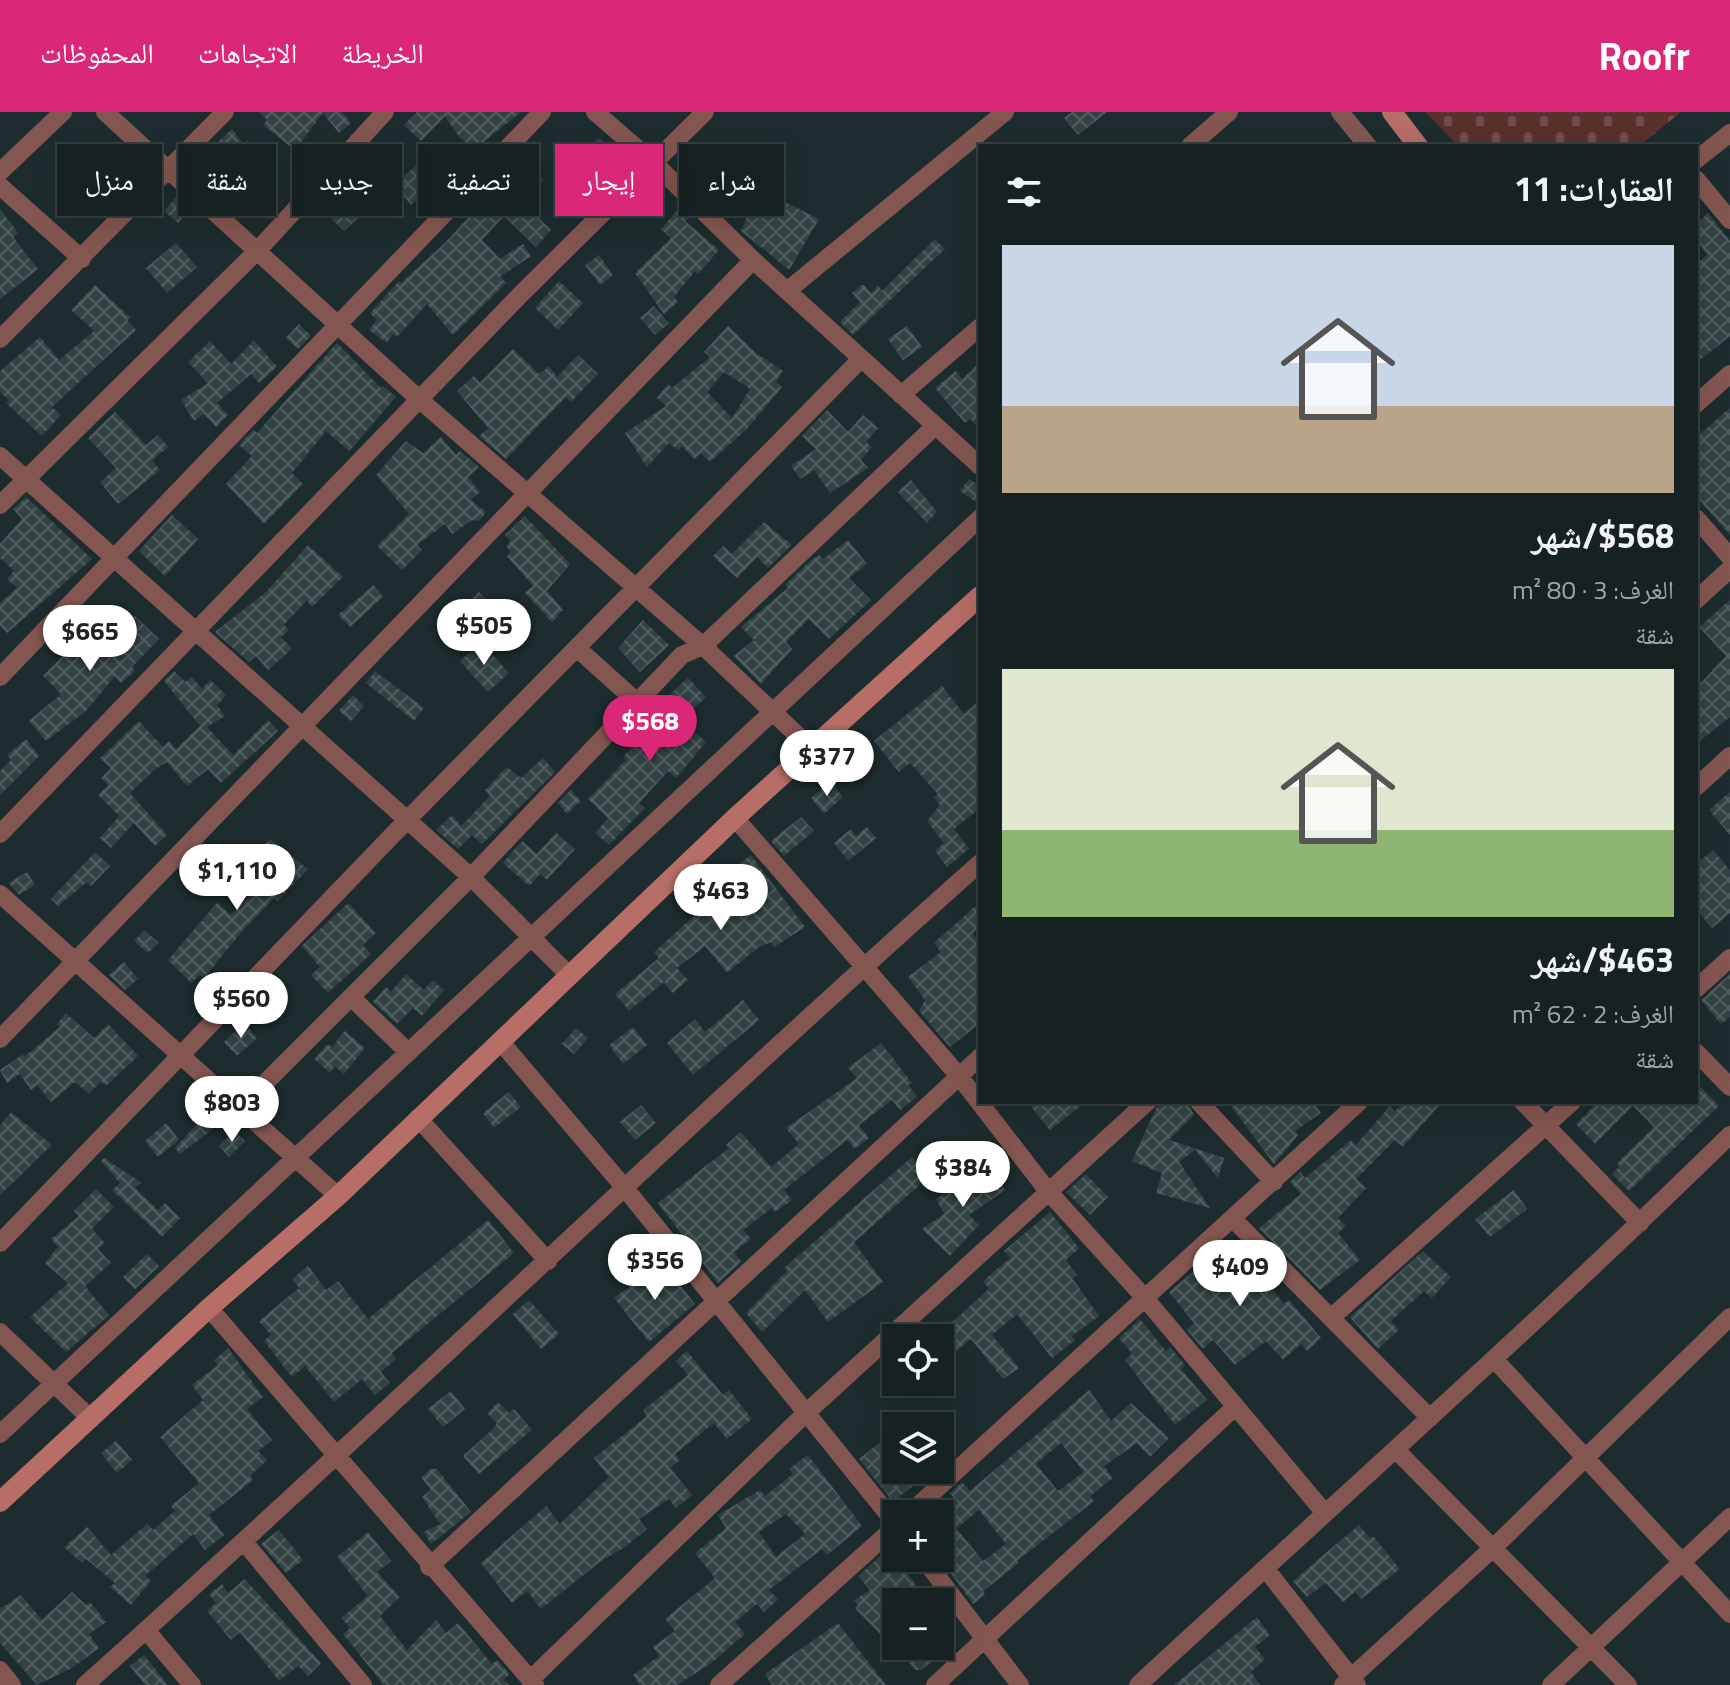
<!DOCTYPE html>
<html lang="ar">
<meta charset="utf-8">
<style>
:root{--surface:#162122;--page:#232e2f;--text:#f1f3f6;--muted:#9ea3a5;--line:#353e40;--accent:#db2777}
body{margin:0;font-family:"Titillium Web","Noto Naskh Arabic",sans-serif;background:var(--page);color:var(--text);direction:rtl;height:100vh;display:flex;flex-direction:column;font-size:30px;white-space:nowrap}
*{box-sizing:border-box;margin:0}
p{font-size:26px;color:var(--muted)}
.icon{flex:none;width:44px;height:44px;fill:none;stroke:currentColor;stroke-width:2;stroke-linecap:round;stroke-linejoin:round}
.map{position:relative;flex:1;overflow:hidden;direction:ltr}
.side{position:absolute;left:978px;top:32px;width:720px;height:960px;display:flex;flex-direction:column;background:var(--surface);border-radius:0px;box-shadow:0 8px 32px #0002,0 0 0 2px var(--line);direction:rtl}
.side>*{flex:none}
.hud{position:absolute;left:24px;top:32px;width:760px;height:72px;direction:rtl;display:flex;gap:16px}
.tools{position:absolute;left:882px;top:1212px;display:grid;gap:16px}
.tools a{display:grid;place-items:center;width:72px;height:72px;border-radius:0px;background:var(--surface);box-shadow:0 8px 32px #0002,0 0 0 2px var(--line);font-size:40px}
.price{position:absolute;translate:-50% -68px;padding:0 18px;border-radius:28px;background:#fff;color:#222;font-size:26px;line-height:52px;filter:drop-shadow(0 2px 4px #0008)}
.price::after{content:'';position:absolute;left:50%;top:48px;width:24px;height:18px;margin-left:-12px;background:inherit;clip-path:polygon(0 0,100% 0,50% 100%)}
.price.current{background:var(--accent);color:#fff}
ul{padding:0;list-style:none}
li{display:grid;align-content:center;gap:16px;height:424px;padding:0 24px}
li span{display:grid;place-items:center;height:248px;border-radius:0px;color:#555}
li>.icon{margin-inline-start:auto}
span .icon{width:144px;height:144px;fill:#fffc;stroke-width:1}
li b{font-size:34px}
h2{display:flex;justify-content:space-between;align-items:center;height:96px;padding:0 24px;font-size:34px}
.chip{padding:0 28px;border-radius:0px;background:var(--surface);box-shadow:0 8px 32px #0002,0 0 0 2px var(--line);font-size:28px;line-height:72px}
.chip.current{background:var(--accent);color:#fff}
header{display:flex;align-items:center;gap:48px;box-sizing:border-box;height:112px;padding:0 40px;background:var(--accent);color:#fff}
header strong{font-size:38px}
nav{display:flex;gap:44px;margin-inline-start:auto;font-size:28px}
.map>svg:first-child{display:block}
.cemetery{fill:url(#cemetery-stones)}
.building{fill:url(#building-cross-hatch);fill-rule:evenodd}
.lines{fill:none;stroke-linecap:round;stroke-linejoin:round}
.street{stroke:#845651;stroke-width:18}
.secondary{stroke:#b76e66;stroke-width:20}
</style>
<header>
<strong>Roofr</strong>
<nav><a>الخريطة</a><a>الاتجاهات</a><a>المحفوظات</a></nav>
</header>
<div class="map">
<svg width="1730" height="1573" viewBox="0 0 1730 1573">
<defs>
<pattern id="cemetery-stones" width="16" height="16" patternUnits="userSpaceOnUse" patternTransform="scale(2)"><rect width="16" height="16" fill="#59302c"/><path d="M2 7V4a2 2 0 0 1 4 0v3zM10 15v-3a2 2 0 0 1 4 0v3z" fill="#704d4a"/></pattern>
<pattern id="building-cross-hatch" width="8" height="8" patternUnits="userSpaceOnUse" patternTransform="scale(2)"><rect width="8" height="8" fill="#334345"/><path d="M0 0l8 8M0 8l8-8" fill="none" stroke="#505e5f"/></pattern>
</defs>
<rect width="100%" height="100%" fill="#1d2c2e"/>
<path class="cemetery" d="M1425,0H1681L1639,34H1458Z"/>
<path class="building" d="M259,0H342L351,11L339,21L323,1L295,38L263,13L267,8Z
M417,0H521L475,37L459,25L445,4L421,29L404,13Z
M1072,0H1107L1078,23L1064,6Z
M232,17L243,32L247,28L262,45L235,68L208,39Z
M600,26L623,54L605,69L581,41Z
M706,30L740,57L708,87L676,56L686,44L691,49Z
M422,49L439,70L411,93L394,72Z
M526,50L543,69L522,90L551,118L536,135L504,104L482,128L500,147L523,132L531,144L500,165L506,171L453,223L427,192L397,225L393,222L387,231L369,218L377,208L370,201L399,169L401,171L446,130L485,87L495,97L514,76L506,67Z
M357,53L384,82L344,119L332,107L343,96L334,87L349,74L342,66Z
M759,77L819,107L789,158L741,119Z
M177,84L191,95L178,111L164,99Z
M681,94L691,104L685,109L719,138L698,162L695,159L674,185L678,190L664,202L635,161L671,126L661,117Z
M0,97L18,121L13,125L38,157L0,187Z
M1708,101L1730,129V224L1696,251V153L1707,143L1696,126V113Z
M935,127L945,137L853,223L840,210L860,190L852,181L863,172L871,181L878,174L882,179Z
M176,131L197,155L167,181L146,156Z
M599,143L613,163L600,173L585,153Z
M559,169L583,191L558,218L535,196Z
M95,173L130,205L127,208L136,218L52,295L61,303L42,324L6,291L9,288L0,280V259L40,225L59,248L94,219L71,198Z
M654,194L669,211L655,223L640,206Z
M299,212L311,224L298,237L286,226Z
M728,214L756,241L783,259L776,270L782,275L747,317L710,350L701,341L694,347L682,334L678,338L669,331L647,355L625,321L666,294L657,286L668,272L672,276L710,245L704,240ZM724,260L750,277L732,306L707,280Z
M907,214L922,235L903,248L888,227Z
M254,228L277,255L259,271L251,262L217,291L228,303L216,315L204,302L194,309L181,288L208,271L188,250L210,229L231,252Z
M337,231L381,276L383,274L396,285L349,339L326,319L292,361L303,372L264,412L226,372L252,344L239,333L253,318L257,321Z
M513,237L539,262L549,254L557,265L578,243L598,262L571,290L566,285L506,347L479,324L488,316L457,279L474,264L480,271Z
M980,250V317L970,307L965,311L935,276L956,259L962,267Z
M1730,296V423L1696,384V325Z
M827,298L848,320L863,303L878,316L866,330L872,335L861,348L868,356L830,381L814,358L800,367L791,354L816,337L802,324Z
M115,300L146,333L158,323L168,335L152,348L160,358L118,392L100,370L116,356L88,326Z
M441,325L456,343L460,339L479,355L468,365L480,380L471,388L486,400L479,409L472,408L452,422L445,412L417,433L422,438L402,458L377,434L409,402L376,363L406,329L423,341Z
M969,367L980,374V393L960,379Z
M911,368L937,400L927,411L898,380Z
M26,385L92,447L7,521L0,513V491L17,476L7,467L14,459L0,446V432L22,407L13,397Z
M172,403L198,427L165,464L139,439Z
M525,404L570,452L547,479L563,498L552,510L525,481L533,474L507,444L511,440L506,434L511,429L505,423Z
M764,410L792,433L768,456L757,445L737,466L713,444L723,434L732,442Z
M848,428L867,452L849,466L871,488L829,527L809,507L786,530L792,537L761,572L734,544L754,528L741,515L788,476L785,473L809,450L819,443L823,447Z
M308,433L343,465L312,495L307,488L284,513L289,518L281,525L292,537L268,558L256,544L249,550L215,520L266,480Z
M374,473L383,485L350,515L338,503Z
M479,480L497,499L486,509L468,491Z
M1730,488V605L1696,632V576L1726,544L1699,515Z
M135,504L159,527L132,555L135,559L121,571L115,564L86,599L46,629L29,609L61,582L43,564L64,543L55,531L75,515L95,541Z
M643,508L669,533L640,560L618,536Z
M481,530L509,561L488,580L460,549Z
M174,559L185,570L192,565L202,577L210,568L226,583L217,593L225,604L207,615L233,643L268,608L278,619L221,671L208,657L187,674L167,650L154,658L130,681L167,723L155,734L134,711L111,736L100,726L119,704L98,683L108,673L101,666L111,656L100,646L139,609L163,635L169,629L176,637L200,614L164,569Z
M375,559L424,596L414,609L366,571Z
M688,566L706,585L681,608L706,630L676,666L668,659L639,691L645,696L609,733L595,721L608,706L588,687L626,648L623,645L673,589L668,584Z
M942,574L964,602L980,588V696L954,717L969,737L947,755L935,739L944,731L927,709L940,693L934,685L938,682L910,651L899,660L874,629Z
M353,583L364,594L351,609L339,599Z
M26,627L39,644L0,683V659L11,648L7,643Z
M543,646L555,660L482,732L472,723L458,737L436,718L452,703L461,714L490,684L485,678L507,655L521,666Z
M830,670L843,685L824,702L811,686Z
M571,678L581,689L567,702L558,691Z
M1730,680V723L1709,698Z
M801,705L814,719L784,744L771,729Z
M867,715L876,726L848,749L834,731L851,717L856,724Z
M556,721L575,737L547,768L540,762L529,774L503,751L522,729L537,742Z
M270,727L308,757L278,789L274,786L244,817L204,866L200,863L191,871L168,848L217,791L231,803L262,772L242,756Z
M1713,738L1730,758V801L1712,816L1696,797V752Z
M95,740L110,754L91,774L87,770L58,794L51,787Z
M751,743L805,815L774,835L771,830L759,835L727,861L705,834L677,856L688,868L673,881L664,870L629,899L615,882L659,846L654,840L740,763L734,756Z
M27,760L35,773L19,783L9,771Z
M980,790V814L973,822L980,831V911L950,935L919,899L925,888L908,865L941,840L934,831Z
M348,791L376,821L363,833L371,842L328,881L311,863L320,855L302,834Z
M144,818L159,831L148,841L134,829Z
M124,850L138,867L125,878L109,863Z
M406,862L424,878L433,868L444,878L422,904L413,896L397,912L373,890L386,875L391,880Z
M1730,862V905L1721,912L1701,888Z
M743,888L759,908L693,963L667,931L695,907L705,920Z
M66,901L94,926L108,912L138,944L106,974L101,969L89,982L75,970L51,990L37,973L31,978L20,962L7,971L0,958L23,942L24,945L60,915L57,912Z
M244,911L257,926L237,944L224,930Z
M633,915L647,933L623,952L609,933Z
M576,916L588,926L574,942L562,932Z
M345,919L365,936L344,962L335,954L330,961L314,947L328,932L332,935Z
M881,931L912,971L908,973L917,985L900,998L892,988L859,1013L869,1026L855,1037L847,1028L784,1078L792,1088L775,1100L772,1096L743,1118L751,1127L734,1140L741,1150L718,1171L658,1091L729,1036L726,1033L741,1020L771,1055L799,1032L786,1016L857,966L848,956Z
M1696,970L1719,994L1629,1079L1612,1062L1620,1054L1617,1051L1654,1015L1633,994L1595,1032L1576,1012L1598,990H1696Z
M509,980L521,995L494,1016L483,1001Z
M1027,990H1086L1050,1018Z
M1159,990H1187L1194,1003L1169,1028L1224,1046L1218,1066L1195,1038L1179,1050L1210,1096L1156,1081L1162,1061L1132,1049Z
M1228,990H1313L1321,1001L1295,1019L1298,1023L1274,1052Z
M1405,990H1442L1403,1035L1395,1028L1356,1067L1366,1076L1338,1106L1346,1114L1338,1121L1360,1148L1320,1178L1259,1116L1301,1082L1290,1070L1300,1060L1305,1066L1351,1028L1355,1034L1390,994L1395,999Z
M641,993L656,1011L635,1028L620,1010Z
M212,996L225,1008L180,1042L175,1036Z
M11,1000L52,1033L0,1083V1014Z
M166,1011L179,1028L158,1045L145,1029Z
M234,1019L245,1029L229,1045L219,1034Z
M912,1045L929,1065L854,1130L883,1170L828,1210L805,1178L762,1220L746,1201L787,1159L784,1156Z
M104,1046L142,1071L135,1076L158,1098L165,1091L180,1106L162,1125L112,1078L120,1071L101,1049Z
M986,1052L1005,1078L969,1103L979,1113L950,1144L922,1117L944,1102L936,1087Z
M1086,1062L1108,1085L1090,1103L1066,1080Z
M96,1077L114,1095L92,1117L105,1131L98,1137L111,1151L85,1174L109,1203L66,1240L30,1205L68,1171L45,1151L58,1135L51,1127L79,1104L74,1099Z
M1514,1078L1527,1097L1490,1125L1475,1107Z
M1050,1100L1079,1136L1066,1148L1077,1163L1072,1166L1099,1204L1072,1224L1075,1228L1052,1246L1017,1202L992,1223L1019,1256L1003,1267L971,1227L940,1253V1221L989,1177L983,1169L1010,1146L1004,1139Z
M488,1108L514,1141L392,1241L396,1247L381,1260L390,1271L375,1283L362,1267L334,1290L305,1254L292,1265L264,1229L271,1223L259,1209L299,1176L292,1167L308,1154L326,1178L338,1169L368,1207Z
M1232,1127L1244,1145L1249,1141L1260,1152L1255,1155L1284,1192L1289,1188L1321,1226L1307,1239L1301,1232L1283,1248L1266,1229L1235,1253L1213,1228L1203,1237L1187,1218L1194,1211L1169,1180Z
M1423,1139L1451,1165L1432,1186L1424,1179L1391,1209L1399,1218L1378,1237L1350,1205Z
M147,1142L159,1154L135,1177L123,1165Z
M662,1150L695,1192L649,1230L614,1186Z
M529,1188L559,1222L541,1237L513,1202Z
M1140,1207L1166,1239L1170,1235L1185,1253L1181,1257L1207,1288L1175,1313L1125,1248L1132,1242L1119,1226Z
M228,1236L263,1285L247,1297L272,1328L258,1339L267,1348L250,1364L253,1368L209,1403L224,1423L205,1438L193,1422L145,1464L151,1469L131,1493L110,1475L115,1471L86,1447L82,1451L64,1435L87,1415L111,1443L147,1412L153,1418L175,1399L171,1394L199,1371L160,1325L203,1288L192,1273L218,1253L214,1248Z
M687,1239L723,1283L729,1278L752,1307L727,1327L714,1311L675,1342L680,1348L670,1356L692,1383L676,1396L669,1387L639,1407L647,1417L625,1435L601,1449L541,1497L527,1479L512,1491L481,1451L546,1394L560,1412L609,1365L594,1346L647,1304L643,1298L688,1263L676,1249Z
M1089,1278L1111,1309L1131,1291L1169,1326L1150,1345L1137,1331L1104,1354L1113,1366L1090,1384L1094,1389L1017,1449L1019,1451L983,1479L985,1483L973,1492L940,1446V1421L952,1411L983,1449L1006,1432L979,1398L957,1416L945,1401L958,1391L950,1381L962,1370L970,1379ZM1061,1331L1084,1360L1058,1379L1036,1352Z
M451,1279L465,1297L443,1315L428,1297Z
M498,1290L509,1301L514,1297L532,1318L479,1362L463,1344L493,1317L497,1311L487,1301Z
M896,1318V1358H939L934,1363L932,1359L893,1390L859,1347Z
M116,1329L132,1348L117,1361L101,1341Z
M808,1343L862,1414L827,1443L822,1437L769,1478L778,1488L764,1500L757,1492L735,1510L745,1522L710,1552L677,1573H640L633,1563L659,1544L653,1535L675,1519L665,1507L715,1466L695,1441L726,1416L718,1403L760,1378L765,1384L793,1362L789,1357ZM786,1402L805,1422L776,1445L759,1420Z
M431,1357H437L471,1400L431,1432L424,1420L440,1412L422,1385L431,1378L421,1365Z
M1359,1413L1370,1426L1373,1424L1400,1457L1361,1487L1355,1480L1343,1490L1326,1471L1307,1485L1293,1469Z
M279,1418L303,1448L286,1461L261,1432Z
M368,1420L391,1449L377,1460L400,1485L380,1504L407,1538L436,1508L446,1521L458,1511L492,1552L497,1548L510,1562L504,1567L509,1573H384L343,1522L350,1516L341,1506L368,1484L337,1445Z
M886,1439L912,1467L927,1490H896V1518L886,1528L855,1496L858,1494L854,1488L870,1478L858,1464Z
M245,1467L321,1551L308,1564L298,1554L279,1569L240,1520L231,1528L207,1499L216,1491L209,1482L222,1472L228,1481Z
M72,1480L86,1493L90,1490L106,1510L89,1522L99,1536L72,1556L37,1573L0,1531V1497L21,1483L42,1508Z
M1257,1505L1270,1523L1255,1535L1265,1547L1251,1560L1260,1573H1174Z
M838,1511L886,1573H772L765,1562Z
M897,1534H927L936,1546L921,1558H915Z
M144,1543L168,1573H145L130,1554Z"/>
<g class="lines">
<path class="street" d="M105,0L420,288L703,534L812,637
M595,0L654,51L753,148L980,354
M1340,0L1368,34
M1190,34L1229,0
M1696,48L1730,21
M0,60L63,0
M1696,67L1730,108
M0,74L82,147
M787,179L1005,0
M0,227L225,0
M901,283L980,215
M1696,292L1730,262
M0,344L471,765L569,863
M0,393L258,138L385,0
M1696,406L1730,445
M1696,488L1730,457
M578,537L638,591
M0,565L542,0
M1696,675L1730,644
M735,706L959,964L1047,1078L1144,1185L1324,1400
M0,722L520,183L705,0
M0,782L338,1084
M1696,877L1730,846
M352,886L407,939
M0,927L753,148
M500,929L624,1075L896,1412
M1696,940L1730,975
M1199,990L1274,1070
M1523,990L1640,1111
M241,995L471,765L682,543L703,534L935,314
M418,1006L548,1149
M1233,1107L1430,1306
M0,1131L406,709L861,247
M209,1196L535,1573
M1332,1205L1572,990
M0,1220L91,1307
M1494,1247L1730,1502
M0,1322L980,406
M1397,1339L1628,1573
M909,1402L1359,990
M245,1431L363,1573
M923,1446L1020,1573
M429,1455L980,945
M1265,1456L1357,1573
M146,1518L192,1573
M0,1558L12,1573
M530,1568L806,1301L1147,990
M85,1573C387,1303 677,1020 980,751
M719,1573L896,1414
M935,1573L1235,1295
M1138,1573C1336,1390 1537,1212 1730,1023
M1343,1573L1493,1436L1730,1205
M1551,1573L1730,1405"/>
<path class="secondary" d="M1392,0L1418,34
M0,1390L209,1196L338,1084L735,706L980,484"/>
</g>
</svg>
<div class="tools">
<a><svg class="icon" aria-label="locate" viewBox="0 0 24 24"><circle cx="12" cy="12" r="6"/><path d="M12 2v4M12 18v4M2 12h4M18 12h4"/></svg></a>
<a><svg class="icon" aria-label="layers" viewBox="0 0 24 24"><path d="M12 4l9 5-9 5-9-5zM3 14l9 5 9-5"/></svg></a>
<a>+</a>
<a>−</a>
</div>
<b class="price" style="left:484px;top:555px">$505</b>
<b class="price" style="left:90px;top:561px">$665</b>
<b class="price current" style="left:650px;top:651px">$568</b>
<b class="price" style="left:827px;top:686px">$377</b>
<b class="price" style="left:237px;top:800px">$1,110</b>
<b class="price" style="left:721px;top:820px">$463</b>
<b class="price" style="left:241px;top:928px">$560</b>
<b class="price" style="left:232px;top:1032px">$803</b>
<b class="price" style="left:963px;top:1097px">$384</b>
<b class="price" style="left:655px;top:1190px">$356</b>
<b class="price" style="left:1240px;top:1196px">$409</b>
<div class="hud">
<a class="chip">شراء</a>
<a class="chip current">إيجار</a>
<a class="chip">تصفية</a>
<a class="chip">جديد</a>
<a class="chip">شقة</a>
<a class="chip">منزل</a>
</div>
<section class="side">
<h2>العقارات: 11<svg class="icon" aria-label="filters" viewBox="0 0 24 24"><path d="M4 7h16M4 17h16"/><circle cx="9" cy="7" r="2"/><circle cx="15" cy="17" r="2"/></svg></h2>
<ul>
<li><span style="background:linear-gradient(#c9d6e8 65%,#b9a48a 0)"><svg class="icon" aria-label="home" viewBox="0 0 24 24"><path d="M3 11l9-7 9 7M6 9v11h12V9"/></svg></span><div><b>$568/شهر</b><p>الغرف: 3 · 80 m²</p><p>شقة</p></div></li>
<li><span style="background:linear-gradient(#dfe7d0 65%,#8fb573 0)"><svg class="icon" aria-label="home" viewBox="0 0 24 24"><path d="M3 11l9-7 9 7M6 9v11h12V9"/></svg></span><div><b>$463/شهر</b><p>الغرف: 2 · 62 m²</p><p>شقة</p></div></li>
</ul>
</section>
</div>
